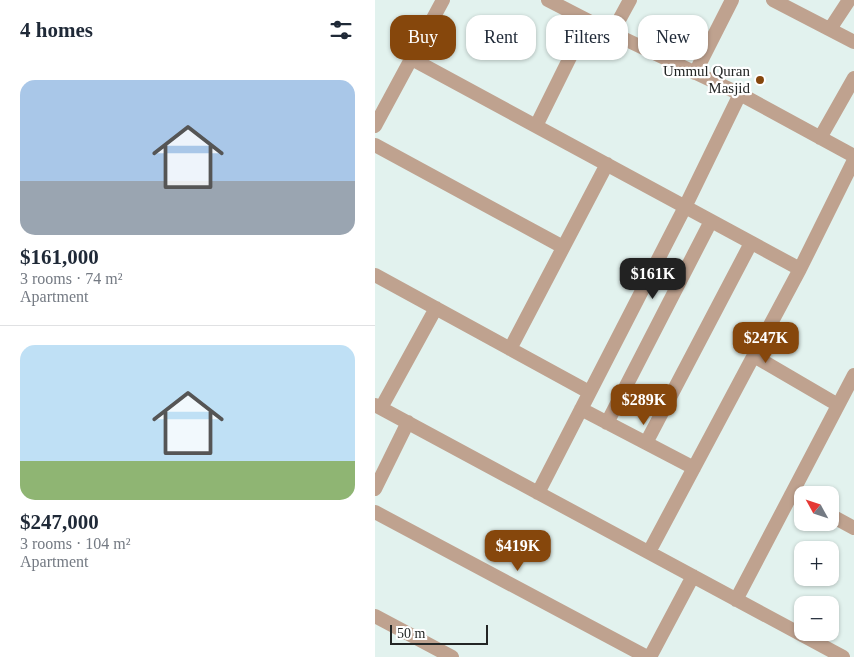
<!DOCTYPE html>
<meta charset="utf-8">
<style>
:root{--surface:#fff;--page:#f2f2f3;--text:#1f2937;--muted:#747a83;--line:#e0e1e3;--accent:#86470c}
body{margin:0;font-family:Georgia,serif;background:var(--page);color:var(--text);height:100vh;display:flex;flex-direction:column;font-size:19px;white-space:nowrap}
*{box-sizing:border-box;margin:0}
p{font-size:16px;color:var(--muted)}
.icon{flex:none;width:28px;height:28px;fill:none;stroke:currentColor;stroke-width:2;stroke-linecap:round;stroke-linejoin:round}
.map{position:relative;flex:1;overflow:hidden}
.details{display:flex;flex-direction:column;background:var(--surface);width:375px}
.details>*{flex:none}
.guide{position:absolute;left:15px;top:15px;width:389px;height:45px;display:flex;gap:10px}
.needle{width:32px;rotate:310deg}
.controls{position:absolute;left:419px;top:486px;display:grid;gap:10px}
.controls a{display:grid;place-items:center;width:45px;height:45px;border-radius:10px;background:var(--surface);box-shadow:0 1px 4px #0004;font-size:25px}
.scale{position:absolute;left:15px;bottom:12px;width:98px;box-sizing:border-box;padding-left:5px;border:2px solid #232625;border-top:0;font-size:14px;line-height:18px;white-space:nowrap;color:#232625;-webkit-text-stroke:4px #fff;paint-order:stroke}
.price{position:absolute;translate:-50% -42px;padding:0 11px;border-radius:10px;background:var(--accent);color:#fff;font-size:16px;line-height:32px;filter:drop-shadow(0 1px 2px #0008)}
.price::after{content:'';position:absolute;left:50%;top:30px;width:15px;height:11px;margin-left:-8px;background:inherit;clip-path:polygon(0 0,100% 0,50% 100%)}
.price.active{background:#222;color:#fff}
ul{padding:0;list-style:none}
li{display:grid;align-content:center;gap:10px;height:265px;padding:0 20px}
li+li{border-top:1px solid var(--line)}
li span{display:grid;place-items:center;height:155px;border-radius:15px;color:#555}
li>.icon{margin-inline-start:auto}
span .icon{width:90px;height:90px;fill:#fffc;stroke-width:1}
li b{font-size:21px}
h2{display:flex;justify-content:space-between;align-items:center;height:60px;padding:0 20px;font-size:21px}
.chip{padding:0 18px;border-radius:15px;background:var(--surface);box-shadow:0 1px 4px #0004;font-size:18px;line-height:45px}
.chip.active{background:var(--accent);color:#fff}
main{display:flex;flex:1;min-height:0}
.map>svg:first-child{display:block}
.built{fill:#e2f2ee;fill-rule:evenodd}
.lines{fill:none;stroke-linecap:round;stroke-linejoin:round}
.minor{stroke:#bfa28f;stroke-width:14}
.poi-dot{fill:#86470c;stroke:#fff;stroke-width:2}
.labels{text-anchor:middle;stroke-width:4.5;stroke-linejoin:round;paint-order:stroke}
.poi-label{font-size:15px;fill:#232625;stroke:#fff;text-anchor:end}
</style>
<main>
<section class="details">
<h2>4 homes<svg class="icon" aria-label="filters" viewBox="0 0 24 24"><path d="M4 7h16M4 17h16"/><circle cx="9" cy="7" r="2"/><circle cx="15" cy="17" r="2"/></svg></h2>
<ul>
<li><span style="background:linear-gradient(#a9c7e8 65%,#9aa5b1 0)"><svg class="icon" aria-label="home" viewBox="0 0 24 24"><path d="M3 11l9-7 9 7M6 9v11h12V9"/></svg></span><div><b>$161,000</b><p>3 rooms · 74 m²</p><p>Apartment</p></div></li>
<li><span style="background:linear-gradient(#bfe0f5 75%,#8fb573 0)"><svg class="icon" aria-label="home" viewBox="0 0 24 24"><path d="M3 11l9-7 9 7M6 9v11h12V9"/></svg></span><div><b>$247,000</b><p>3 rooms · 104 m²</p><p>Apartment</p></div></li>
</ul>
</section>
<div class="map">
<svg width="479" height="657" viewBox="0 0 479 657">
<rect width="100%" height="100%" fill="#f5fcfa"/>
<path class="built" d="M0,0H479V657H0ZM428,495H455V522H428ZM428,550H455V578H428ZM428,605H455V632H428Z"/>
<g class="lines">
<path class="minor" d="M173,0L237,33L365,94L479,156
M398,0L479,42
M455,29L474,0
M237,33L255,0
M37,59L425,269
M320,73L357,0
M0,126L68,0
M161,126L213,21
M445,138L479,78
M0,145L188,247
M0,275L214,392
M135,349L232,164
M379,356L463,405
M0,405L468,657
M6,408L61,308
M206,409L319,468
M232,423L336,221
M271,443L376,243
M0,489L33,422
M163,493L310,207L365,94
M416,495L428,501
M0,512L272,657
M455,515L479,528
M274,552L425,269L479,160
M361,600L479,375
M0,616L77,657
M275,657L318,576"/>
</g>
<circle class="poi-dot" cx="385" cy="80" r="5"/>
<g class="labels">
<g class="poi-label">
<text x="375" y="76">Ummul Quran<tspan x="375" dy="17">Masjid</tspan></text>
</g>
</g>
</svg>
<div class="controls">
<a><svg class="needle" viewBox="-14 -14 28 28"><path d="M0-13l5 13h-10z" fill="#e53935"/><path d="M0 13l5-13h-10z" fill="#747a83"/></svg></a>
<a>+</a>
<a>−</a>
</div>
<div class="scale">50 m</div>
<b class="price active" style="left:278px;top:300px">$161K</b>
<b class="price" style="left:391px;top:364px">$247K</b>
<b class="price" style="left:269px;top:426px">$289K</b>
<b class="price" style="left:143px;top:572px">$419K</b>
<div class="guide">
<a class="chip active">Buy</a>
<a class="chip">Rent</a>
<a class="chip">Filters</a>
<a class="chip">New</a>
</div>
</div>
</main>
